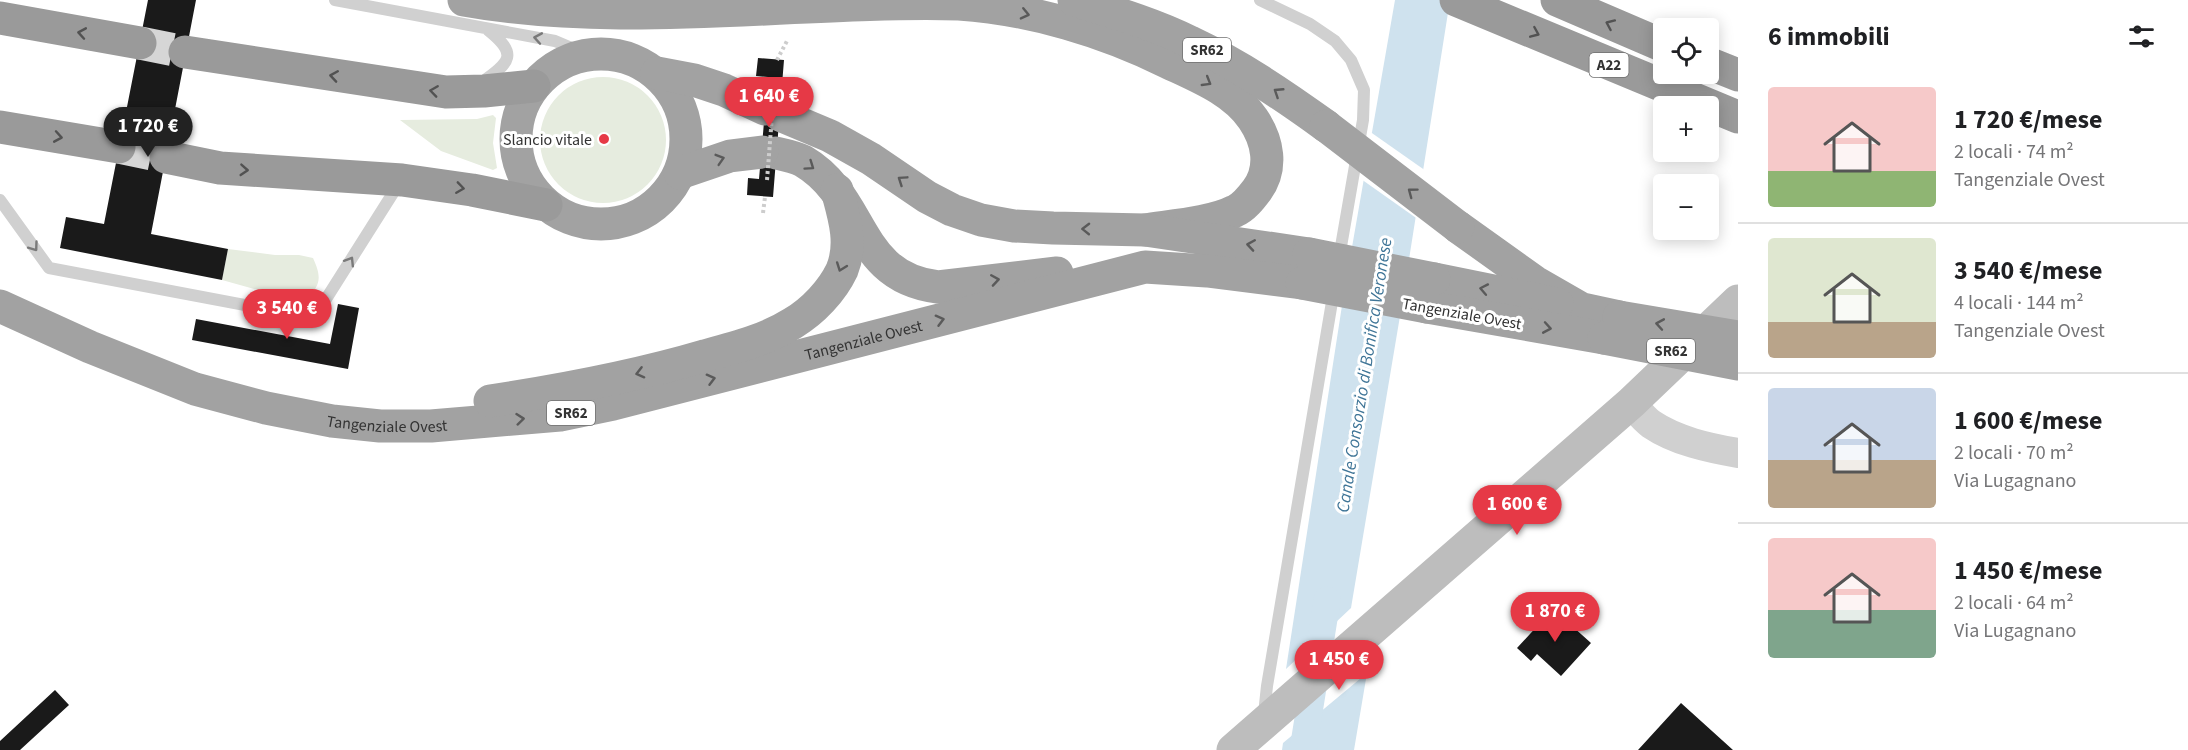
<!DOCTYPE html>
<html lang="it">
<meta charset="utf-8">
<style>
:root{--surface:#fff;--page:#f2f2f2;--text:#202124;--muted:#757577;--line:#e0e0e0;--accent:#e63946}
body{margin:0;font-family:"Source Sans 3",sans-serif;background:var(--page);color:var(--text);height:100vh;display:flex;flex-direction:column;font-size:22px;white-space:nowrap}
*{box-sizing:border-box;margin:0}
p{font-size:20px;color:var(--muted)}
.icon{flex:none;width:33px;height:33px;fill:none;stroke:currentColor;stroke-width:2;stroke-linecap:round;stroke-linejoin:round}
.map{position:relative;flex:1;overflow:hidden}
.details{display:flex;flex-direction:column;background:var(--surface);width:450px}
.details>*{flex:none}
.fabs{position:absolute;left:1653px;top:18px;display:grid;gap:12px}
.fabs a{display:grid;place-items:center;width:66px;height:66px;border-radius:6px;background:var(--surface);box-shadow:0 3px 15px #0003;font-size:30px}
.price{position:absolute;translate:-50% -51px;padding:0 14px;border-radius:21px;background:var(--accent);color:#fff;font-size:20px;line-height:39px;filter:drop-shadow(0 2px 3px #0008)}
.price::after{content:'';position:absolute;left:50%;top:36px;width:18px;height:14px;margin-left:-9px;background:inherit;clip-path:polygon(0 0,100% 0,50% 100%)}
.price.current{background:#222;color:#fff}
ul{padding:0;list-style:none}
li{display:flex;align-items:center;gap:18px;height:150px;padding:0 30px}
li+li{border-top:2px solid var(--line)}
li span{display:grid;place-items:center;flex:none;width:168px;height:120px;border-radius:6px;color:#555}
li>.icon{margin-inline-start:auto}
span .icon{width:72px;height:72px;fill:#fffc;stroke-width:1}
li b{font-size:26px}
h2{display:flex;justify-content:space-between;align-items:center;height:72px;padding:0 30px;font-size:26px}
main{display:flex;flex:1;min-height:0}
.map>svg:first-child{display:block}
.green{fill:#e6ecdf}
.water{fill:#cfe2ee}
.pier{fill:#fff}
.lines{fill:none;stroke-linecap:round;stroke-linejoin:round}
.canal{stroke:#cfe2ee;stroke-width:27}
.building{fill:#1a1a1a}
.motorway-tunnel{stroke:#d6d6d6;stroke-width:33;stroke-dasharray:33 16;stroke-linecap:butt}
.path{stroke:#cdcdcd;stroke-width:4;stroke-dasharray:3 3;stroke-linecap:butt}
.service{stroke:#d0d0d0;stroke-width:12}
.tertiary{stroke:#d0d0d0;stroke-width:30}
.secondary{stroke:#bdbdbd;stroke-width:33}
.trunk{stroke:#a2a2a2;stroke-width:33}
.motorway{stroke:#9a9a9a;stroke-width:33}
.path-bridge{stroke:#cdcdcd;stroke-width:4;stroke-dasharray:3 3;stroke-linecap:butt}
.trunk-bridge{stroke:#a2a2a2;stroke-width:33}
.oneway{stroke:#5a5a5a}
.oneway2{stroke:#525252}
.oneway3{stroke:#7a7a7a}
.poi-dot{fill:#e63946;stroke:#fff;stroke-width:2}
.labels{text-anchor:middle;stroke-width:6;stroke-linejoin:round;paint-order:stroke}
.shield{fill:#fff;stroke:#707070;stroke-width:1.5}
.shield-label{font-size:15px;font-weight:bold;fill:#333}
.poi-label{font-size:16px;fill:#333;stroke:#fff;text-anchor:end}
.street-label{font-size:16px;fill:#333;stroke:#fff}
.water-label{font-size:18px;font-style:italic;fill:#3f7597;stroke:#fff}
</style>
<main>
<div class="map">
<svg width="1738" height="750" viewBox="0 0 1738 750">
<rect width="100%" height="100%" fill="#fff"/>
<path class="green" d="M540 140a63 63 0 1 1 126 0a63 63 0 1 1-126 0Z
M493,115L496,118L493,143L497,168L493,170L441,151L400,120L477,119Z
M228,249L275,255H299L313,258C322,278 321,285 305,300L287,298L222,280Z"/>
<path class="water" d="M1395,0H1450L1401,310L1351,608L1286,669L1343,299Z
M1367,673L1354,750H1282L1283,743Z"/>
<path class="pier" d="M1369,131L1426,171L1419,220L1361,179Z"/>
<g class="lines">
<path class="canal" d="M1303,750L1327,600"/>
</g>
<path class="building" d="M148,0H196L151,234L228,249L222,280L60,248L66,217L104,224Z
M758,58L784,60L773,197L747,195L748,178L759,179L768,77L756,76Z
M338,304L359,308L348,369L192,340L196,319L330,344Z
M1553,609L1591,643L1561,676L1537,654L1531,661L1517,648Z
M55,690L69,705L20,750H0V741Z
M1681,703L1733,750H1638Z"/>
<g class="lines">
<path class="motorway-tunnel" d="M140,43L185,52
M119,147L166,157"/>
<path class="path" d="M777,60L788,39
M763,213L765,197"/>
<path class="service" d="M335,0L555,41L588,55
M1260,0L1310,24L1335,41L1351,60L1364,90L1363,120L1339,258
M482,82C511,62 518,54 488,30
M0,200L49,268L314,318L400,182
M1264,714L1267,686L1334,290"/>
<path class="tertiary" d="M1631,403C1637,410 1644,419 1651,424C1676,441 1709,448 1738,453"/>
<path class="secondary" d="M1233,750L1631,403L1738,301"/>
<g class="trunk">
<path d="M464,0C625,29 795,0 959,4C1031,9 1105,31 1169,63C1199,77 1234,91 1253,119C1268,141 1273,168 1257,190C1251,198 1244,207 1235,211C1212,223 1170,226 1145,230"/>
<path d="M1074,0C1113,12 1154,24 1190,42C1239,65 1283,95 1326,126"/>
<circle cx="601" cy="139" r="85"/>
<path d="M657,73L694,80L724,90L765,109"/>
<path d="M780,115L830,136L871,159L927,197L952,210L981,220L1014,226L1053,228L1145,230L1309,254"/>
<path d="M776,153C785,155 795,157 803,161C866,198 854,277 938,287L1057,273"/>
<path d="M680,173L730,156L762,152"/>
<path d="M1458,227L1535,282L1582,309L1619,317"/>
<path d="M1434,279L1557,304"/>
<path id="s1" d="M0,306L90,347L195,389L266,408L332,421L380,426H431L560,415L613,404L1145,267L1207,271L1302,283"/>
<path d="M1427,307L1604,338"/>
<path d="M490,401C562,390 633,377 704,356C734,348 766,340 793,323C813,311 832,291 842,270C853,243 844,216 837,190"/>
</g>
<path class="motorway" d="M1456,0L1738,117
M1557,0L1664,46
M0,18L140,43
M185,52L446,92L484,91L534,86
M1708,63L1738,75
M0,127L119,147
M166,157L220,168L402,180L472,190L546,205"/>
<path class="path-bridge" d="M767,180L775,78"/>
<path class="trunk-bridge" d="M1326,126L1458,227
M1309,254L1434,279
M1302,283L1427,307
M1619,317L1738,337
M1604,338L1738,364"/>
</g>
<defs><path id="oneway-chevron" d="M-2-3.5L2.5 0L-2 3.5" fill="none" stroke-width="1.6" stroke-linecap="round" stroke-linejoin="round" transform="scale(1.5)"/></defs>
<g class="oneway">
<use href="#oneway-chevron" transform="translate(1025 14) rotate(13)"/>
<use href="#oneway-chevron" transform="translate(1207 82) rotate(31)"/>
<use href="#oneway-chevron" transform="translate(1278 92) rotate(-147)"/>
<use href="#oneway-chevron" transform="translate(720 159) rotate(-17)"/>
<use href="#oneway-chevron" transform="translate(810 166) rotate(35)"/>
<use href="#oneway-chevron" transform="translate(902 180) rotate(-146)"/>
<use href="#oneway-chevron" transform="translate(1412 192) rotate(-143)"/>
<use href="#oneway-chevron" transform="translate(1086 229) rotate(-179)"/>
<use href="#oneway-chevron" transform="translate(1251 245) rotate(-171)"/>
<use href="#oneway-chevron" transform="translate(841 267) rotate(110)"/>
<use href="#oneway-chevron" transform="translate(995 280) rotate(-9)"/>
<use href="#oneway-chevron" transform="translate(1484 289) rotate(-169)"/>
<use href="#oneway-chevron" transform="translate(940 320) rotate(-15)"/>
<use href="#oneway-chevron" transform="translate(1660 324) rotate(-170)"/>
<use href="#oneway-chevron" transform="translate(1547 328) rotate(10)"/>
<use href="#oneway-chevron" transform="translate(640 373) rotate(166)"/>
<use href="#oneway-chevron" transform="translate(711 379) rotate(-15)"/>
<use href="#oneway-chevron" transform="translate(520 419) rotate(-6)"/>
</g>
<g class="oneway2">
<use href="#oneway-chevron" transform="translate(1610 24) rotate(-156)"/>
<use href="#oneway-chevron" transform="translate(82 33) rotate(-170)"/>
<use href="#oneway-chevron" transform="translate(1535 33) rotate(23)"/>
<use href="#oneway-chevron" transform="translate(334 76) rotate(-171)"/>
<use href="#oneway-chevron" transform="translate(434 91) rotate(-172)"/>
<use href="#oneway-chevron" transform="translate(58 137) rotate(10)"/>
<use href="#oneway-chevron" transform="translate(244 170) rotate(4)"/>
<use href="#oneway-chevron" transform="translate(460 188) rotate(8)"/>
</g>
<g class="oneway3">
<use href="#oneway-chevron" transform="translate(538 38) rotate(-170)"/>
<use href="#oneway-chevron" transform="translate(34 247) rotate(54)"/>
<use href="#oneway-chevron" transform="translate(350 261) rotate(-58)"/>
</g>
<circle class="poi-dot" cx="604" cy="139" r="6"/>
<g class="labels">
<g class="shield">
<rect x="1183" y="38" width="48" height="24" rx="4.5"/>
<rect x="1589.5" y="53" width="39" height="24" rx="4.5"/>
<rect x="1647" y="339" width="48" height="24" rx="4.5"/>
<rect x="547" y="401" width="48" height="24" rx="4.5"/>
</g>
<g class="shield-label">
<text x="1207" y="55">SR62</text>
<text x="1609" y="70">A22</text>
<text x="1671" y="356">SR62</text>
<text x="571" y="418">SR62</text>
</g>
<g class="poi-label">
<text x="592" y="145">Slancio vitale</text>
</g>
<g class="street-label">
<text transform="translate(1462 313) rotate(10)" y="6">Tangenziale Ovest</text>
<text dy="6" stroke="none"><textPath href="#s1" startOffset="894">Tangenziale Ovest</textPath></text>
<text dy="6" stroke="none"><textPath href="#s1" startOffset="408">Tangenziale Ovest</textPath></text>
</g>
<g class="water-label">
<text transform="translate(1364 375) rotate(-81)" y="6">Canale Consorzio di Bonifica Veronese</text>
</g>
</g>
</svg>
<div class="fabs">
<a><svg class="icon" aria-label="locate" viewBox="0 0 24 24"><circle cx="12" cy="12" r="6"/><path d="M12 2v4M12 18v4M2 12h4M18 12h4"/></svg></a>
<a>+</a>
<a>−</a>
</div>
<b class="price" style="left:769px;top:128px">1 640 €</b>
<b class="price current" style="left:148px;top:158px">1 720 €</b>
<b class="price" style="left:287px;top:340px">3 540 €</b>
<b class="price" style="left:1517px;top:536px">1 600 €</b>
<b class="price" style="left:1555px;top:643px">1 870 €</b>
<b class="price" style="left:1339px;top:691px">1 450 €</b>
</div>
<section class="details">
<h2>6 immobili<svg class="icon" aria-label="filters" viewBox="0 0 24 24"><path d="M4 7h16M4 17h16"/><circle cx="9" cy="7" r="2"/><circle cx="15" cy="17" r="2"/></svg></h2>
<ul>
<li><span style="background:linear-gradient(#f6c9c9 70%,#8fb573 0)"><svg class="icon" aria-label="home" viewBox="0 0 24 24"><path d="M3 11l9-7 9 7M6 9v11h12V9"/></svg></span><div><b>1 720 €/mese</b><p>2 locali · 74 m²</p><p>Tangenziale Ovest</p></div></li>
<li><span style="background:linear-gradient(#dfe7d0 70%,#b9a48a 0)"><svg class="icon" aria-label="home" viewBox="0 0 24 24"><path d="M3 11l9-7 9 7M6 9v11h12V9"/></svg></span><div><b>3 540 €/mese</b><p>4 locali · 144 m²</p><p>Tangenziale Ovest</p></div></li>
<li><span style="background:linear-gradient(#c9d6e8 60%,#b9a48a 0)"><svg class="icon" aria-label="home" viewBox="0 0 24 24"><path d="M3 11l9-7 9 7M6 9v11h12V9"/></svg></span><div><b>1 600 €/mese</b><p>2 locali · 70 m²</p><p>Via Lugagnano</p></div></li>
<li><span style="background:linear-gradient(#f6c9c9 60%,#7fa58c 0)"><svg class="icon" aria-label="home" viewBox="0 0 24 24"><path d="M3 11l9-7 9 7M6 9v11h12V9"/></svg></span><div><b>1 450 €/mese</b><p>2 locali · 64 m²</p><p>Via Lugagnano</p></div></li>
</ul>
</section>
</main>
